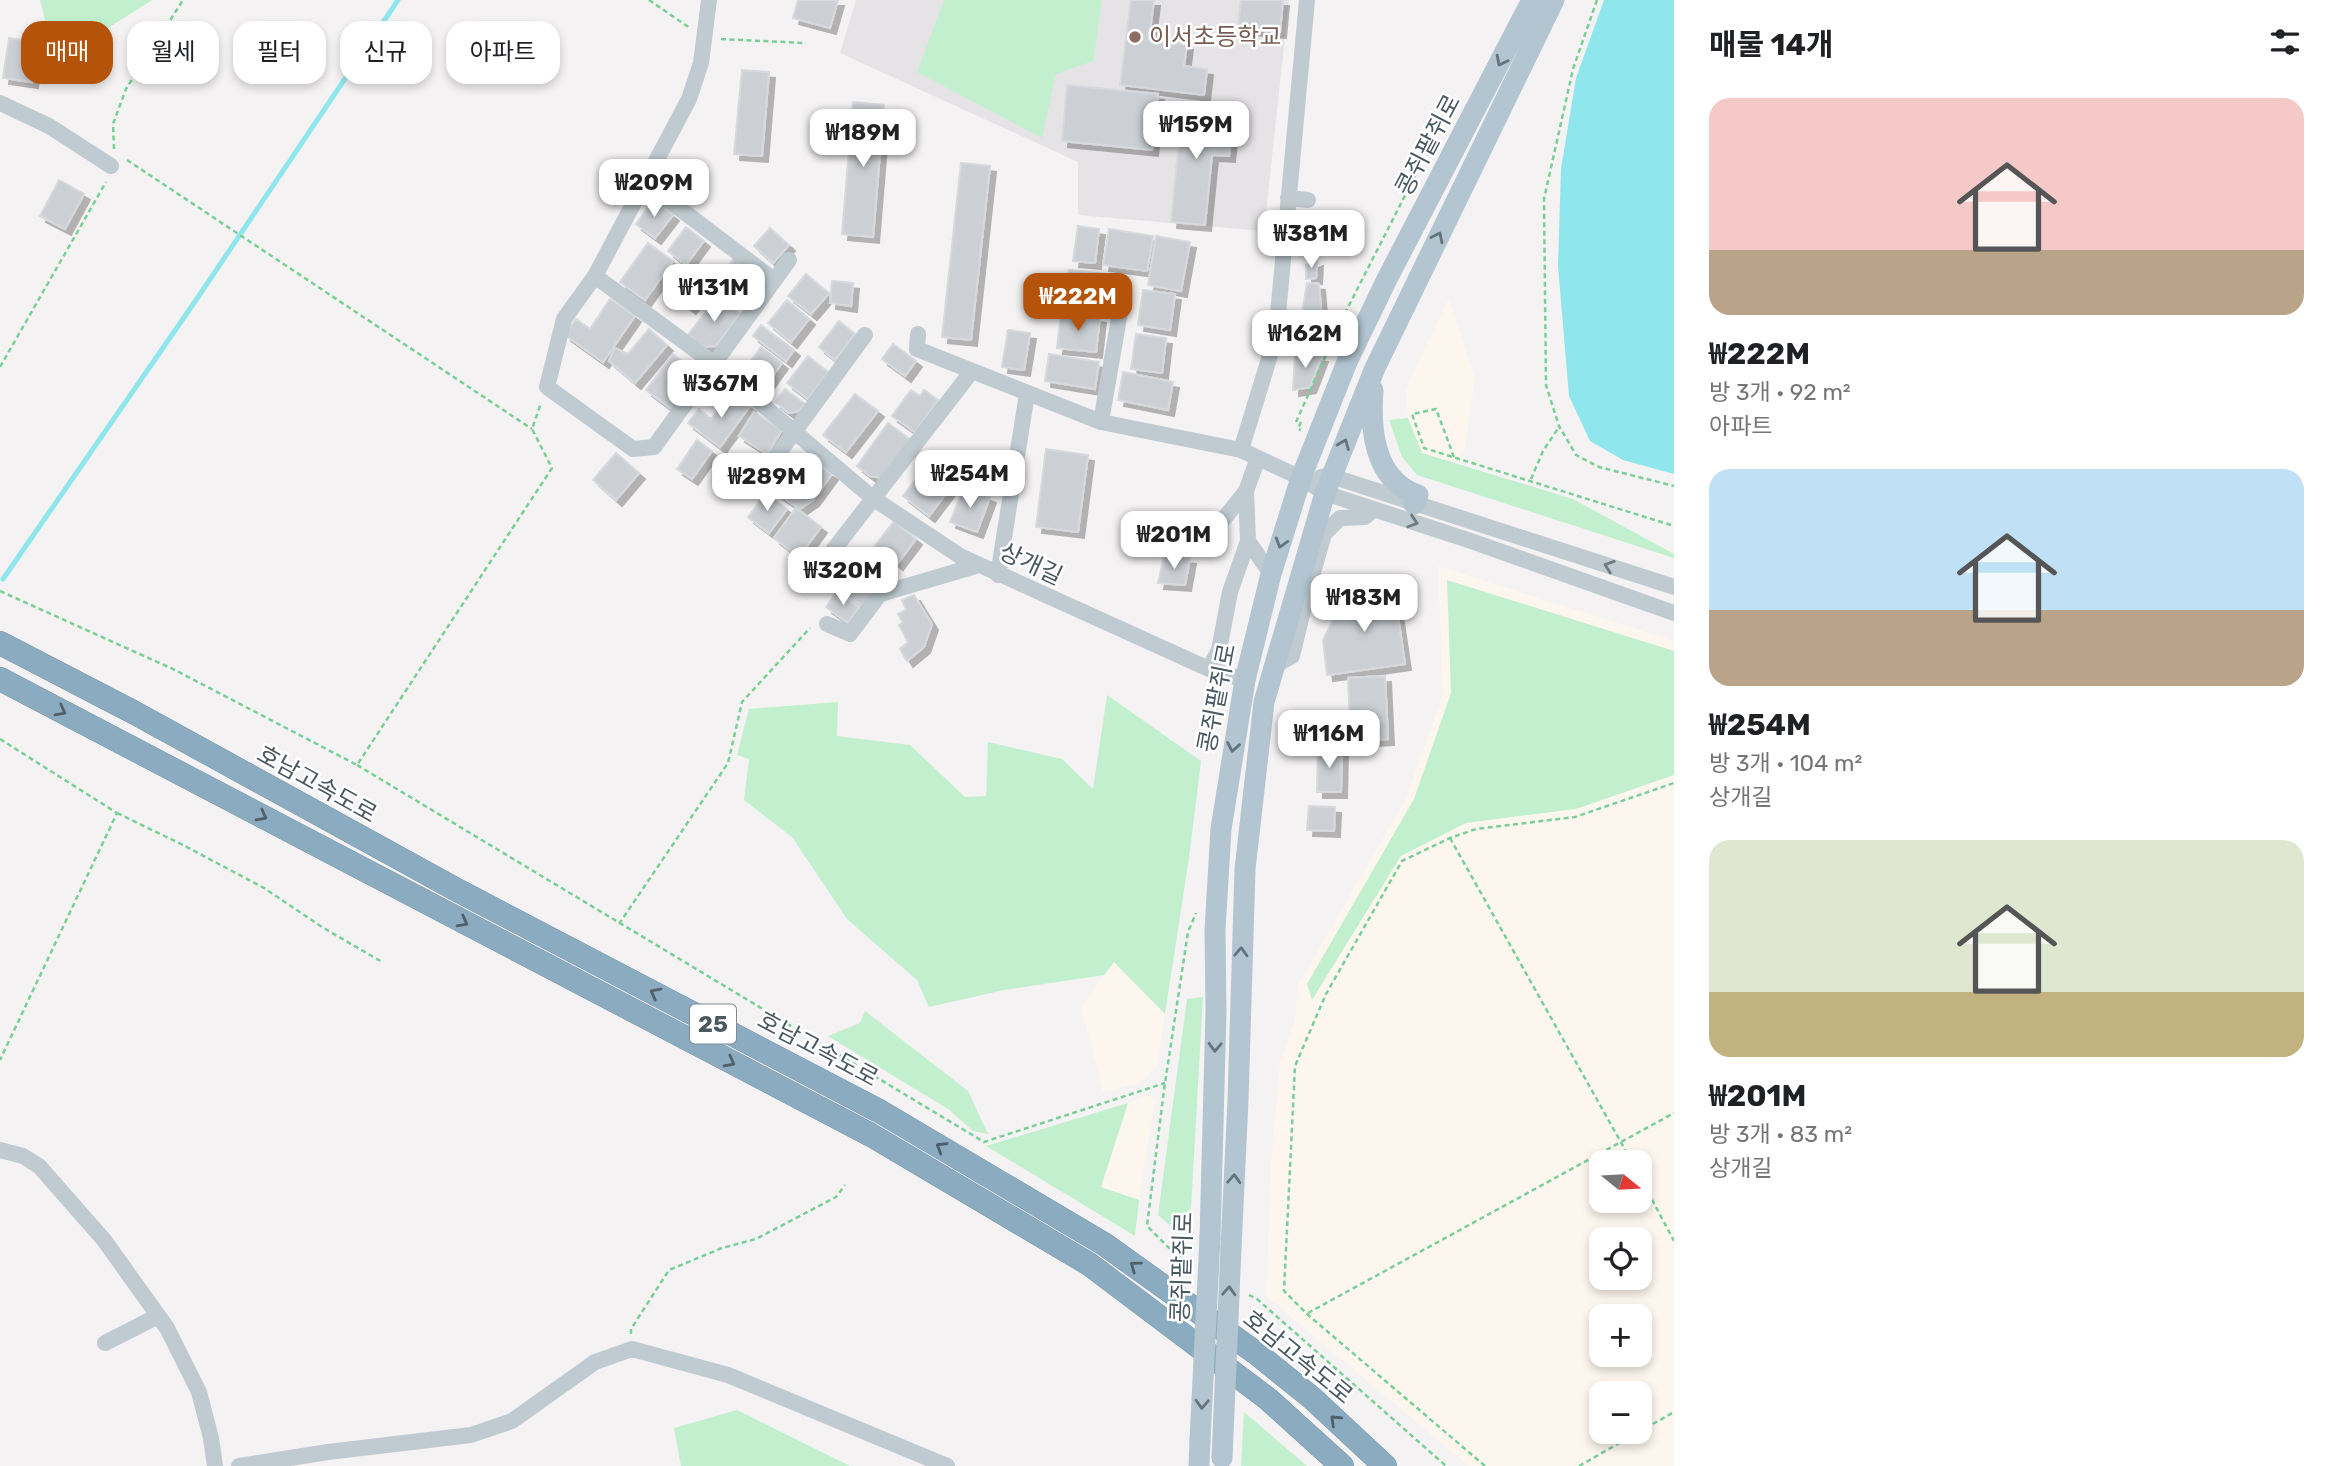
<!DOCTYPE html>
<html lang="ko">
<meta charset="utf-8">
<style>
:root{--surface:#fff;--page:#f2f2f2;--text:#202124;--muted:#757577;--accent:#b45309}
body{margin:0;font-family:Rubik,"Noto Sans KR",sans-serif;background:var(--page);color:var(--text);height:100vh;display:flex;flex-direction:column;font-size:26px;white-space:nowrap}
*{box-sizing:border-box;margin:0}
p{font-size:23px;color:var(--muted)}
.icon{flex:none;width:38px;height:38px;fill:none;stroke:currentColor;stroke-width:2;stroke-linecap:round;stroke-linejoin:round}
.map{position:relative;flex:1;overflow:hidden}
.panel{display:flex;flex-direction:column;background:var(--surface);width:665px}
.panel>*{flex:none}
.hud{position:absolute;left:21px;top:21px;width:665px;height:63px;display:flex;gap:14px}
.needle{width:46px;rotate:108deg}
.tools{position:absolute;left:1589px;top:1150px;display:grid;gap:14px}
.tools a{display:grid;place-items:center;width:63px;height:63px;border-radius:14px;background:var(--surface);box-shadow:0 4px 10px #0003;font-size:35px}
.price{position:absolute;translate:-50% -60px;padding:0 16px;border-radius:14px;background:#fff;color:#222;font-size:23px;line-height:46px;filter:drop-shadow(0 2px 4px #0008)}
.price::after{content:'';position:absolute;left:50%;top:42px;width:21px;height:16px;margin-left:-10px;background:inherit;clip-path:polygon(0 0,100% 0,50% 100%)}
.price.selected{background:var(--accent);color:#fff}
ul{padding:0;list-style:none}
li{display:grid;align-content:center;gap:14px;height:371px;padding:0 35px}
li span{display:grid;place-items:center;height:217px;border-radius:21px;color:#555}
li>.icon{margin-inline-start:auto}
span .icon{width:126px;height:126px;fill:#fffc;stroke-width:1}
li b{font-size:30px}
h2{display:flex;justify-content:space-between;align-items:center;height:84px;padding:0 35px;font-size:30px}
.pill{padding:0 24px;border-radius:21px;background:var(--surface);box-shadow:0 4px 10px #0003;font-size:24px;line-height:63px}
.pill.selected{background:var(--accent);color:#fff}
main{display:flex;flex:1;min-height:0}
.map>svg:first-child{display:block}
.commercial{fill:#fdf6ee;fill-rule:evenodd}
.education{fill:#e5e3e5}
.green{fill:#c2f0ce}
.water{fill:#90e6ed}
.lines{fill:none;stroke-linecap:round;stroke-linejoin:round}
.stream{stroke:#90e6ed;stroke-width:5}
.building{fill:#ccd0d4;stroke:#d6d9dd;stroke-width:2;filter:url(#shadow)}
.highway-casing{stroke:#7697ac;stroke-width:24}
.path{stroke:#7acf99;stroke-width:2.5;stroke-dasharray:5 3.5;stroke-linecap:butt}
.minor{stroke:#c0cbd1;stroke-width:16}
.major{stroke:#b2c5d0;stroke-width:21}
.highway{stroke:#8bacc0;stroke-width:23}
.major-bridge{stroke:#b2c5d0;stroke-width:21}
.oneway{stroke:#64737c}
.oneway2{stroke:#6d7a82}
.oneway3{stroke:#50606a}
.education-dot{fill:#8d6e63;stroke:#fff;stroke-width:2.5}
.labels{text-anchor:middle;stroke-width:5;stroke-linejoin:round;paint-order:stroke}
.shield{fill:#fff;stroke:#808a90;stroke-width:2}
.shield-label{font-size:23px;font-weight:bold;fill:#4a5860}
.education-label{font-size:24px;fill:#785e54;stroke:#fff;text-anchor:start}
.street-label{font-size:24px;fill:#4a5860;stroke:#fff}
</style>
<main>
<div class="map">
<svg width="1674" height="1466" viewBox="0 0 1674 1466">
<defs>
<filter id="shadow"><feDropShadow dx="6" dy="6" stdDeviation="0" flood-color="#0004"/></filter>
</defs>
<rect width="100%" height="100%" fill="#f4f2f3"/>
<path class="commercial" d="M1449,298L1475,380L1465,446L1459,464L1422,453L1408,418L1406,389Z
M1438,566L1674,641V1466H1469L1266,1296L1271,1164L1280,1062L1295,1020L1298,985L1407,797L1443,694ZM1601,1162H1640V1200H1601ZM1601,1239H1640V1278H1601ZM1601,1316H1640V1354H1601ZM1601,1393H1640V1432H1601Z
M1114,962L1165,1014L1157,1067L1139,1083L1103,1092L1081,1007Z
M1147,1095L1155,1099L1139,1200L1101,1187L1128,1103Z"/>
<path class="education" d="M856,0H1289L1264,231L1078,215V162L840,53Z"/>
<path class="green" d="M40,0H152L94,37L57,68Z
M944,0H1102L1093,61L1056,74L1042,138L917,72Z
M1408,418L1422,453L1573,499L1674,554V558L1417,475L1402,457L1389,420Z
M1447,580L1674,651V775L1576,809L1466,823L1401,856L1312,1000L1307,984L1414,799L1451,693Z
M1107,695L1201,761L1189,858L1165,1014L1114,962L1104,975L1004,990L929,1007L917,980L847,919L792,837L744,800L749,759L737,755L749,709L838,702L837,736L910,745L965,797L986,796L988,742L1062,759L1093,789Z
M1203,997L1191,1208L1180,1234L1158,1215L1187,999Z
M865,1011L968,1091L988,1134L973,1131L948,1109L828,1036L860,1023Z
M1128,1103L1101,1187L1139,1200L1135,1236L986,1146Z
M737,1410L850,1466H681L674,1428Z
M1244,1412L1307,1466H1241Z"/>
<path class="water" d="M1604,0H1674V474L1623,460L1590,441L1569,396L1558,266L1561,169L1576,78Z"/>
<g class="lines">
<path class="stream" d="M3,579L194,303L398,0"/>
</g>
<path class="building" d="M798,0H838L830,28L793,18Z
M1131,0H1154L1149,40L1187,44L1184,66L1207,69L1204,95L1120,85Z
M1241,0H1283L1280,32L1238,28Z
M9,38L37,42L32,82L3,78Z
M742,70L769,72L762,156L734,154Z
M1067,85L1158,94L1152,150L1062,141Z
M1183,101L1220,104L1217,136L1231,138L1229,156L1212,155L1205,225L1171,222Z
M853,102L884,105L873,237L842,234Z
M961,163L990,166L971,340L942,337Z
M59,180L84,194L65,229L40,216Z
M653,200L673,215L655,238L636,224Z
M1078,226L1099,229L1095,263L1073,261Z
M686,227L704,241L686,265L668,251Z
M770,228L789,245L773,263L754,246Z
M1109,229L1153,236L1147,271L1103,265Z
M1156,236L1190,242L1181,291L1148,285Z
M648,243L673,261L645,300L620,282Z
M735,258L756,275L758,288L743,307L714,284Z
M1317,260L1316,278L1306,279V265Z
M685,269L707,286L690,308L668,291Z
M1069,270L1104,274L1100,309L1064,305Z
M806,274L829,293L811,314L788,296Z
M832,281L853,283L851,306L830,303Z
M1307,283L1319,284L1322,321L1301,318Z
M1143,290L1175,294L1170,330L1138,325Z
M717,297L740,314L716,346L704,347L688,335Z
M610,299L635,316L603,362L565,335L576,319L590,329Z
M787,300L809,319L791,342L768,323Z
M1061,313L1100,317L1096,352L1057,348Z
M839,321L855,334L835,360L819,347Z
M761,325L794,350L786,361L753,336Z
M649,329L667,345L635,383L609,361L615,348L628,354Z
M1008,330L1030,333L1024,370L1002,367Z
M1136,334L1166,338L1162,373L1131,369Z
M893,344L916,361L905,376L882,359Z
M761,347L782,363L764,388L743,372Z
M1295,352L1322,356L1310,387L1293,390Z
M673,354L699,374L673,410L646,390Z
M1049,354L1099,362L1095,389L1045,381Z
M808,356L828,372L808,399L787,383Z
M1123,372L1173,382L1168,410L1118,400Z
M785,389L805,404L799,411L789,413L775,402Z
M911,390L920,396L924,390L938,400L915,432L892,416Z
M731,392L750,406L720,447L688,423L699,409L711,419Z
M855,394L878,411L846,452L823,435Z
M754,412L782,430L767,454L739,436Z
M888,423L911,440L883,478L870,476L857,466Z
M697,440L712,451L692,479L677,469Z
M1046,449L1088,455L1078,532L1036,527Z
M616,453L639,473L616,500L593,480Z
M934,455L960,475L929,516L903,496Z
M808,459L832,474L813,500L800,509L770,489L780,475L791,481Z
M964,487L990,497L977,532L950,522Z
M766,493L787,509L769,533L748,517Z
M796,508L821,527L799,557L774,538Z
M894,521L916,539L897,564L874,547Z
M1164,556L1190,558L1185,585L1158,583Z
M862,562L885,578L865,608L841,591Z
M1387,586L1391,608L1397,610L1405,664L1327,675L1323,640L1334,618L1342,611L1339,594Z
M837,591L859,607L848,623L826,607Z
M914,595L932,624L924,647L907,661L900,649L908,642L899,625L903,623L898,614L906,610L902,600Z
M1385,676L1388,739L1351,741L1348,678Z
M1318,747L1342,748L1341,792H1317Z
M1309,806L1335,807L1334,831L1307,830Z"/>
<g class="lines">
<defs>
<path id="highway" d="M0,643L135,713L457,890L881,1112L1104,1244L1256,1353L1312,1398L1385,1466
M0,679L871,1135L1089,1264L1268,1399L1342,1466"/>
</defs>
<use href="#highway" class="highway-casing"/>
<path class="path" d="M649,0L690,28
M1597,0L1573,69L1544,199L1546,385L1559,426L1576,455L1599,467L1674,486
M721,39L804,43
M114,149L113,124L126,89L183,0
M127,160L532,429
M0,367L106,182
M1296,422L1341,321L1417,172L1433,146
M1301,422L1298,429L1301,430
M1454,457L1436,409L1412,414L1424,448L1674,526
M1531,479L1543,451L1559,427
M0,591L175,670L357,765L552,468L532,429L541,403
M0,739L117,813L0,1060
M357,765L984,1142L1165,1083
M117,813L183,845L264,888L322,927L382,962
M1450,838L1632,1162
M619,924L728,763L742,702L810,628
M1640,1177L1674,1241
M1191,1263L1175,1254L1147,1226L1164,1090L1188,932L1196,913
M1249,1295L1257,1299L1446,1466
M1308,1313L1674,1113
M631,1334V1329L669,1270L722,1248L756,1239L836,1197L845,1185
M1485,1466L1307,1314L1284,1291L1295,1066L1326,994L1402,861L1450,838L1476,829L1575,817L1674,783
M1579,1466L1674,1412"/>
<path class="minor" d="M709,0L701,63L689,99L595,276L564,319L547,387L633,449L654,447L789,260
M1307,0L1276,336L1241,450L1301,478L1325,493L1474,542L1674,613
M0,103L49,126L111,166
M645,185L671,202L774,280
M1288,198L1308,200
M595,276L713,363L874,499L960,556L1209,669L1245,680
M918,334L917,349L1101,422L1241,450
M1101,422L1124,289
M1258,458L1246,491L1248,541L1271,574
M1321,477L1331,476L1674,587
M751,491L865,335
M1219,525L1246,491
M814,575L972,371
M998,575L1027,394
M827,624L850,634L880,594L979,565
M1274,666L1292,656L1308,590L1324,534L1340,518L1365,517L1373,510
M1209,669L1219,650L1230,592L1248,541
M0,1150L23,1156L39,1166L104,1240L167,1328L199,1392L211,1438L215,1466
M105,1343L158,1316
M239,1466L328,1452L471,1435L512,1421L595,1362L632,1349L728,1375L947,1466"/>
<path class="major" d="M1373,390C1370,429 1374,480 1418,495L1414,504
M1210,1238L1216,1011L1215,930L1221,829L1245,680L1271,574L1301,478L1347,362L1387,279L1532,0
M1231,1248L1238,1100L1245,869L1264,702L1325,493L1375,368L1554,0
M1199,1466L1200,1440"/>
<use href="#highway" class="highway"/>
<path class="major-bridge" d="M1200,1440L1210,1238
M1222,1458L1231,1248"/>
</g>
<defs><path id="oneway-chevron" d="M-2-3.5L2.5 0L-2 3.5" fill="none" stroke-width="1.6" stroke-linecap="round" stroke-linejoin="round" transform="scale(1.75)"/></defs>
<g class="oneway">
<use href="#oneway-chevron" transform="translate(1501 61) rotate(117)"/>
<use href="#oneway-chevron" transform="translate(1438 237) rotate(-64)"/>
<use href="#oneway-chevron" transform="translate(1344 444) rotate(-68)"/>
<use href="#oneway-chevron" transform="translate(1281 543) rotate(107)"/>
<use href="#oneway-chevron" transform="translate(1233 747) rotate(100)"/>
<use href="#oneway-chevron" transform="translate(1241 952) rotate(-87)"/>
<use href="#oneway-chevron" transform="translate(1215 1047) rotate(92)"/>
<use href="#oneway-chevron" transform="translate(1234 1179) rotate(-87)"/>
<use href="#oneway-chevron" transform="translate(1229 1291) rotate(-87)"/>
<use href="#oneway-chevron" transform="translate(1202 1404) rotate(93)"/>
</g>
<g class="oneway2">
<use href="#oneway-chevron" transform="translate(1413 522) rotate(18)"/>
<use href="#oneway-chevron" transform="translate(1609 566) rotate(-161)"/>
</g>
<g class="oneway3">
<use href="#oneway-chevron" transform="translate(61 711) rotate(28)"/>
<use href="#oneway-chevron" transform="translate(262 816) rotate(28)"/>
<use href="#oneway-chevron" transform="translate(463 922) rotate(28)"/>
<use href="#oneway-chevron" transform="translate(655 993) rotate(-152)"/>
<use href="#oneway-chevron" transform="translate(730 1062) rotate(28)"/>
<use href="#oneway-chevron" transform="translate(941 1147) rotate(-149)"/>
<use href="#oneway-chevron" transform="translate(1135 1266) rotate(-144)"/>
<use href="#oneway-chevron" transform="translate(1335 1420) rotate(-137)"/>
</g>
<circle class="education-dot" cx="1135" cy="37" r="7"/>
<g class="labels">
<rect class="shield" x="690" y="1004.5" width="46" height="39" rx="5"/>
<g class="shield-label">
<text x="713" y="1032">25</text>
</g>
<g class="education-label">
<text x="1149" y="45">이서초등학교</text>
</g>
<g class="street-label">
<text transform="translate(1428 145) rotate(-62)" y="8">콩쥐팥쥐로</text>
<text transform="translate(1031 564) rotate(25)" y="8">상개길</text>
<text transform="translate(1217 698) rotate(-79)" y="8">콩쥐팥쥐로</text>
<text transform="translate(317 784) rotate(29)" y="8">호남고속도로</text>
<text transform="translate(818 1049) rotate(28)" y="8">호남고속도로</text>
<text transform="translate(1182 1267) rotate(-88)" y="8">콩쥐팥쥐로</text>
<text transform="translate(1298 1357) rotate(39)" y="8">호남고속도로</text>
</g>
</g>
</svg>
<div class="tools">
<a><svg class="needle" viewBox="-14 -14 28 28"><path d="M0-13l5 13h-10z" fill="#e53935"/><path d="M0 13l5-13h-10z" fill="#757577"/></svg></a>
<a><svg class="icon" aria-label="locate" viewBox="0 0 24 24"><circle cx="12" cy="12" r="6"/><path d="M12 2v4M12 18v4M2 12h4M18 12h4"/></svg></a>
<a>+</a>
<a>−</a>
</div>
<b class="price" style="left:1196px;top:161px">₩159M</b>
<b class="price" style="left:863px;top:169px">₩189M</b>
<b class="price" style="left:654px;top:219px">₩209M</b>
<b class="price" style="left:1311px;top:270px">₩381M</b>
<b class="price" style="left:714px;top:324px">₩131M</b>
<b class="price selected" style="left:1078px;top:333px">₩222M</b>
<b class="price" style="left:1305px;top:370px">₩162M</b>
<b class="price" style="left:721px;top:420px">₩367M</b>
<b class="price" style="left:970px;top:510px">₩254M</b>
<b class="price" style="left:767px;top:513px">₩289M</b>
<b class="price" style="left:1174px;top:571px">₩201M</b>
<b class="price" style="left:843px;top:607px">₩320M</b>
<b class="price" style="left:1364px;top:634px">₩183M</b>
<b class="price" style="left:1329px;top:770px">₩116M</b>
<div class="hud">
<a class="pill selected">매매</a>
<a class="pill">월세</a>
<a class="pill">필터</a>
<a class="pill">신규</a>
<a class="pill">아파트</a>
</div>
</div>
<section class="panel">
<h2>매물 14개<svg class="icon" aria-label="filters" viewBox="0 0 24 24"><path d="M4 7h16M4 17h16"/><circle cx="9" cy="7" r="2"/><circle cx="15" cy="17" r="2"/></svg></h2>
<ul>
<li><span style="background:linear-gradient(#f6c9c9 70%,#b9a48a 0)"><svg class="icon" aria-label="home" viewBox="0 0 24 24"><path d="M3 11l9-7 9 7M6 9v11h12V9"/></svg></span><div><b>₩222M</b><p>방 3개 · 92 m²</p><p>아파트</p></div></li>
<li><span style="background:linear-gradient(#bfe0f5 65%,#b9a48a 0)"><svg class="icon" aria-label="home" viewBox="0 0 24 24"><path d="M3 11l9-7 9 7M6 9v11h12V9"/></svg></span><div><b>₩254M</b><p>방 3개 · 104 m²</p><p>상개길</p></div></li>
<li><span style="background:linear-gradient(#dfe7d0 70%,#c2b280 0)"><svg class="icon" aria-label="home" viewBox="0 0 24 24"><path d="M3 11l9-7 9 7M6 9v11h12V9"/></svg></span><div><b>₩201M</b><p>방 3개 · 83 m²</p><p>상개길</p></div></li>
</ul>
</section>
</main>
